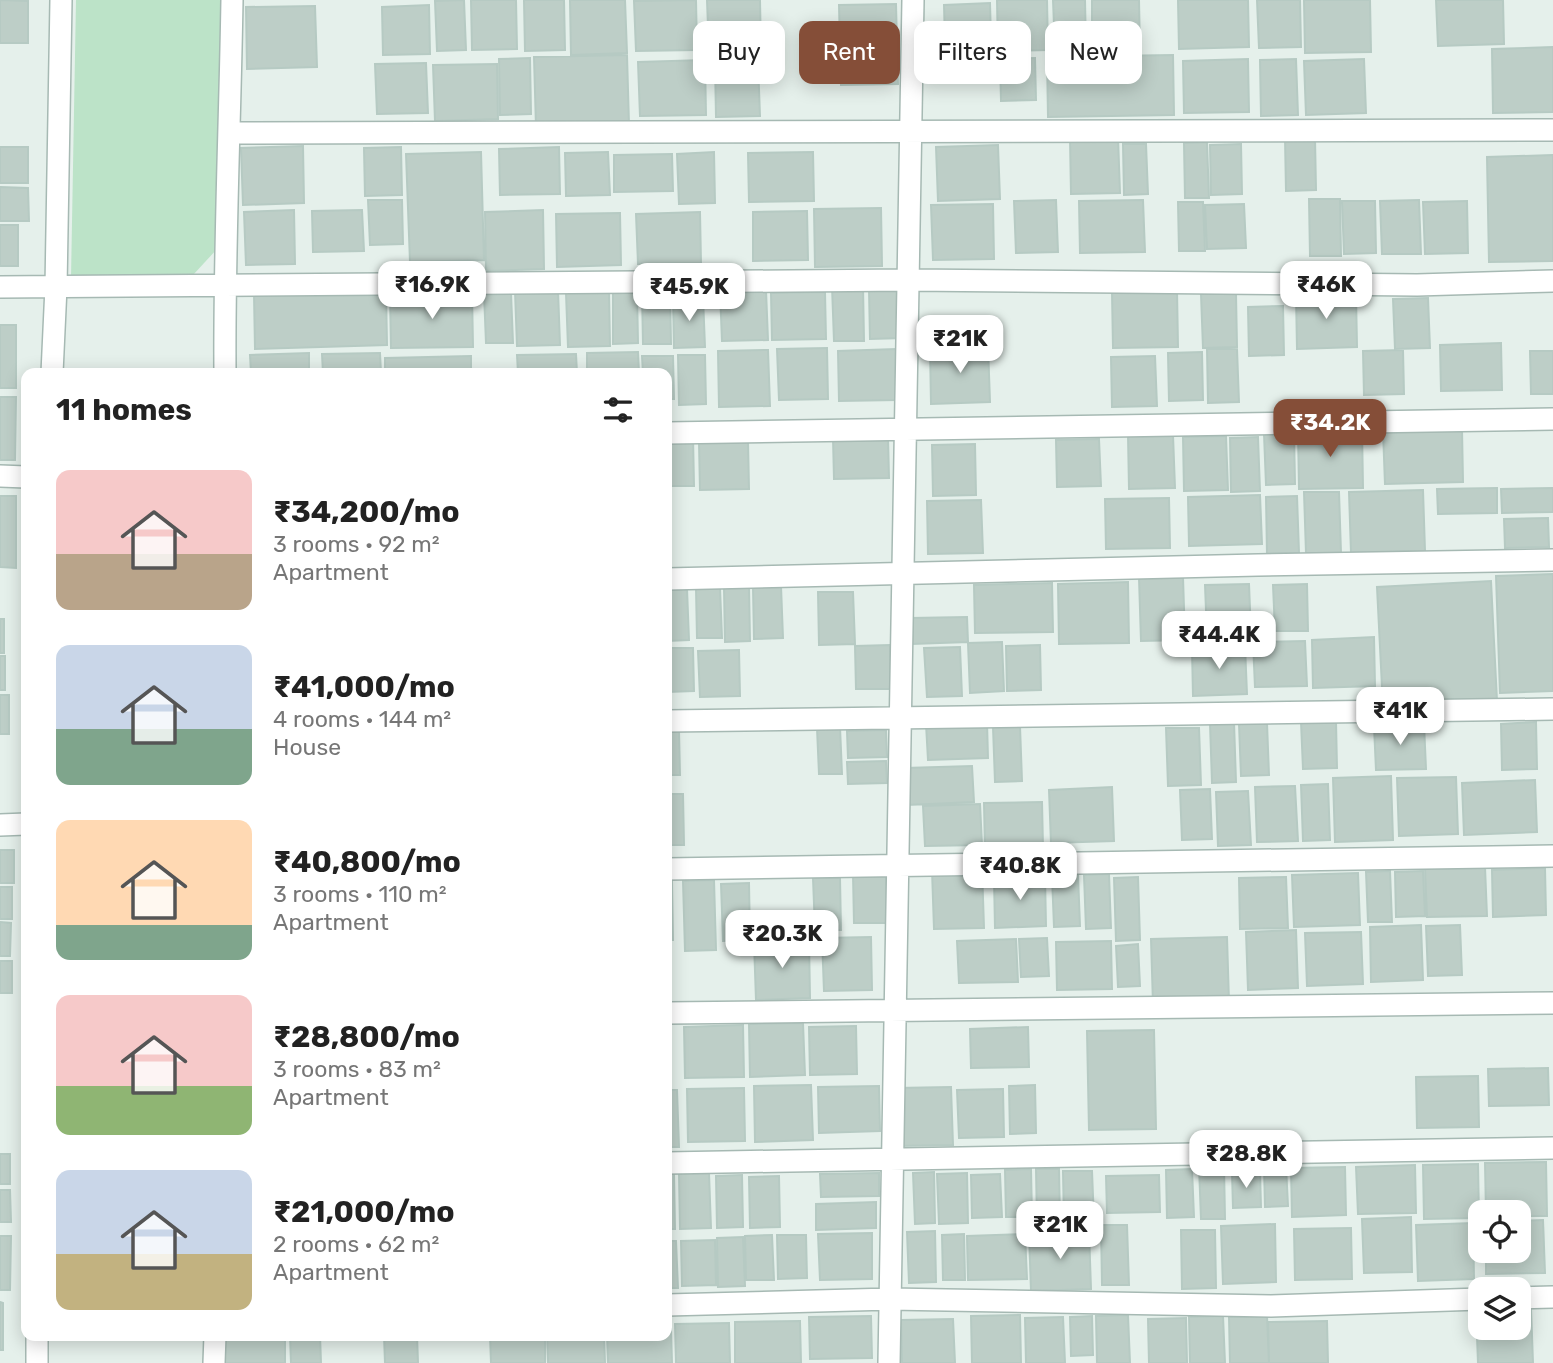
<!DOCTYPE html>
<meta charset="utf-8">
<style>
:root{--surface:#fff;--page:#f6f6f6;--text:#222;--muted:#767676;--accent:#854e38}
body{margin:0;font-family:Rubik,sans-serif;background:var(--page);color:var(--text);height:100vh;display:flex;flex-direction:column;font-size:26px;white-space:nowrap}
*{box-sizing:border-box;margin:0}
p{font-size:23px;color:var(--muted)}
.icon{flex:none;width:38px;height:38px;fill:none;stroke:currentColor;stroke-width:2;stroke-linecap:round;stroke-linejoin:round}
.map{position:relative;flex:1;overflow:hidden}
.side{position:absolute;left:21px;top:368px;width:651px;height:973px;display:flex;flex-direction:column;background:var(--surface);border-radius:14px;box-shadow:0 4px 18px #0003}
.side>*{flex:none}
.guide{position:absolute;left:693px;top:21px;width:665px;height:63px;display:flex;gap:14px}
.tools{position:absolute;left:1468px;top:1200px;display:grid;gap:14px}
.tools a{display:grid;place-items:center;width:63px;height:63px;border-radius:14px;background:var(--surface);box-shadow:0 4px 18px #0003;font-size:35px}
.price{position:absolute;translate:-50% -60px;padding:0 16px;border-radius:14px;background:#fff;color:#222;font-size:23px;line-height:46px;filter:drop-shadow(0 2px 4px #0008)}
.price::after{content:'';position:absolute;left:50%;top:42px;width:21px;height:16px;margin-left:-10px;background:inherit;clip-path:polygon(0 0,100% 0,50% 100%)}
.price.active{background:var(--accent);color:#fff}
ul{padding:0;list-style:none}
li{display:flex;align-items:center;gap:21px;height:175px;padding:0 35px}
li span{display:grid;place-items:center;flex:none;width:196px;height:140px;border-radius:14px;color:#555}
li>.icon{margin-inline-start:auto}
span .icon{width:84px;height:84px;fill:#fffc;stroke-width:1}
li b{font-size:30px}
h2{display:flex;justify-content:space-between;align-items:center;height:84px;padding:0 35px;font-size:30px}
.pill{padding:0 24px;border-radius:14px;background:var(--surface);box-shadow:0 4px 18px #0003;font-size:24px;line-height:63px}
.pill.active{background:var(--accent);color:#fff}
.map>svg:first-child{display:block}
.green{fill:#bce3c8}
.building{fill:#bdcec7;stroke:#b6cac3;stroke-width:2}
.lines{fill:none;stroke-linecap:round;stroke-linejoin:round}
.minor-casing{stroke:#a6b9b3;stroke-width:24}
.minor{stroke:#fff;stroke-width:21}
</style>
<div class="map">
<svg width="1553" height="1363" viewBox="0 0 1553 1363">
<rect width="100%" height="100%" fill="#e5f0eb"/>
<path class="green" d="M76,0H221L217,249L193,275L71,278Z"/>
<path class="building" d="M0,0L28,1V43H0Z
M464,0L466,50L437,51L435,1Z
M471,0H516L517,49L472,50Z
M524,0H564L565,50L525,51Z
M570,0H625L627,53L571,55Z
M696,0L697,50L636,51L634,1Z
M707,0H760L761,51L709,53Z
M997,0H1047L1048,50L998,51Z
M1053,0H1085L1086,49L1055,50Z
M1092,0H1139L1140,52L1092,53Z
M1178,0H1248L1249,47L1179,49Z
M1257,0H1300L1301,47L1259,48Z
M1304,0H1370L1371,52L1305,53Z
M1436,0H1503L1504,44L1438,46Z
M990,3L991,39L945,41L944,5Z
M896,4L898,84L841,85L839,5Z
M429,5L430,54L383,55L382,7Z
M315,6L317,67L247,69L246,7Z
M1553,47V112L1493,113L1492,49Z
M627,55L629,125L536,127L534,57Z
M1173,55L1174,115L1048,117L1047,57Z
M530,58L531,114L500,115L499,59Z
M1035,58L1036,100L1001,101L1000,59Z
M1248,59L1249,112L1184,113L1183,61Z
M1296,59L1298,115L1261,116L1260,60Z
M1364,59L1366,113L1306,115L1304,61Z
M705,60L706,115L640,116L638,62Z
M758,62L760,116L716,117L715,63Z
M426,63L428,113L377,114L375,64Z
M497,64L498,119L435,121L433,65Z
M1118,137L1120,193L1071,194L1070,138Z
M1285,138H1315L1316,190L1286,191Z
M1207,142L1209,198H1185L1184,143Z
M1123,144H1146L1148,194L1124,195Z
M1241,144L1242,194L1211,195L1210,145Z
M998,145L1000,199L938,201L936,147Z
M303,146L304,203L243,205L241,148Z
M0,147H28V183H0Z
M401,147L402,195L365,196L364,148Z
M559,147L560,194L500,195L499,149Z
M481,152L484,260L410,262L406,154Z
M608,152L610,195L566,196L565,153Z
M714,152L715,203L679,204L677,154Z
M813,152L814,201L749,202L748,153Z
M672,154L673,191L614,192V155Z
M1553,155V261L1489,262L1487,157Z
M0,187L28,188L29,221H0Z
M1309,199H1340L1341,256H1310Z
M368,200H402L403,244L370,245Z
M1056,200L1058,252L1016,253L1014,201Z
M1143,200L1145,252L1080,253L1079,201Z
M1419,200L1421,254H1382L1380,201Z
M1342,201H1375L1376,253L1344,254Z
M1467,201L1468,253L1425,254L1423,202Z
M1178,202H1203L1205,251H1179Z
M993,204L994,259L933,260L931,205Z
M1244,204L1246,248L1207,249L1205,205Z
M881,208L882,266L815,267L814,209Z
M294,210L295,264L246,265L244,212Z
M362,210L364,251L313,252L312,211Z
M543,210L544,269L486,271L485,212Z
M807,211L808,260L753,261V212Z
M700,212L701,263L638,264L636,214Z
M620,213L621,265L557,267L556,214Z
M0,225H18V266H0Z
M832,286H863L864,341H834Z
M869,289H903L904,338L870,339Z
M558,290L560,345L517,346L515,291Z
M766,290L768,340L722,341L720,291Z
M1177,290L1178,347L1113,348L1112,292Z
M386,291L387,345L255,349L254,294Z
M609,292L610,346L568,347L566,293Z
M613,292H637L638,343L613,344Z
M642,292H670L671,344H643Z
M825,292L826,339L772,340L771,293Z
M472,293L473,347L391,348L390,295Z
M484,293H511L513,343H486Z
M1201,294H1236L1237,347L1203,348Z
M1356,294L1357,347L1297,349L1296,295Z
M703,297L705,347L674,348L673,298Z
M1428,298L1430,348L1395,349L1393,299Z
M1283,306L1284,355L1249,356L1248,307Z
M0,325H16V388H0Z
M1501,343L1502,390L1441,391L1440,345Z
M988,346L990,402L931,404L930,347Z
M827,348L828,399L779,400L777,349Z
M896,349L897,400L839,401L838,351Z
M1207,349H1237L1239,402L1208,403Z
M768,350L770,406L719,407L718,351Z
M1403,350L1404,394L1364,395L1363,351Z
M1530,351H1553V394H1531Z
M638,352L639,373H587V353Z
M1202,352L1203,400L1169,401L1168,353Z
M309,353V373H251L250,355Z
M380,353L381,373H323L322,354Z
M576,354L577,373H518L517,355Z
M678,355H705L706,404L679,405Z
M471,356V373H385V358Z
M642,356H673L674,399H667V373H643Z
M1155,356L1157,406L1112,407L1111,357Z
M0,397H16L15,460H0Z
M1362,429L1363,488L1299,489L1298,430Z
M1462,429L1463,482L1385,484L1383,431Z
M1294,433L1295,484L1266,485L1264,434Z
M1128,435H1173L1175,488L1129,489Z
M693,436L694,486H667V437Z
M1226,436L1228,490L1184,491L1183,437Z
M888,437L889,478L834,479L833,438Z
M1258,437L1260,491L1231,492L1230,438Z
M1099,439L1101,486L1057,487L1056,440Z
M748,441L749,489L700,490L699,442Z
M975,444L976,495L933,496L932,445Z
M1497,488V513L1438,514L1437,489Z
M1553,488V512L1502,513L1501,489Z
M1423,490L1425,551L1351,553L1349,492Z
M1304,492H1339L1341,553H1306Z
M1260,495L1262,544L1189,546L1188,497Z
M0,496H16V568L0,567Z
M1297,496L1299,553L1267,554L1266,497Z
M1169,498L1170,548L1106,549L1105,499Z
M981,500L983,553L928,554L927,501Z
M1548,518L1549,547L1505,548L1504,519Z
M1553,574V691L1500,693L1496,576Z
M1183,577L1185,640L1141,641L1139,578Z
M1491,581L1497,701L1383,707L1377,587Z
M1128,582L1129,643L1059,644L1058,584Z
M1052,583L1053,632L975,633L974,585Z
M1249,584L1251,634L1207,636L1205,585Z
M1307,584L1308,631H1275L1273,585Z
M781,586L783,638L754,639L753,587Z
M749,587L750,641L725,642L724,588Z
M696,588H720L722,638H697Z
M687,589L689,640L667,641V590Z
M818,592H853L855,644L819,645Z
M967,617L968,642L912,644L911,618Z
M0,619H4V653H0Z
M1374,637L1375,686L1313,688L1312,640Z
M1305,641L1307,686L1255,687L1253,642Z
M1002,642L1004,691L970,693L968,643Z
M890,645L891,689H856L855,646Z
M1040,645L1041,690L1007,691L1006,646Z
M1245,646L1247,694L1193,696L1192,648Z
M960,647L962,696L927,697L924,648Z
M667,648H693L694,691L667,692Z
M739,650L740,696L700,697L698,651Z
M0,656H5V690H0Z
M0,695H9V734H0Z
M1336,721L1337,768L1303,769L1301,722Z
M987,722L988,758L928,760L926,724Z
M1234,722L1236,782L1212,783L1210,723Z
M1536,722L1537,769L1502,770L1501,724Z
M1267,723L1269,775L1241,776L1239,724Z
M1424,724L1426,769L1376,770L1374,726Z
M1020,726L1022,781L995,782L993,727Z
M840,727L842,774H819L817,728Z
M1166,728H1199L1201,785L1168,786Z
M886,730L887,757L848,758L847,731Z
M679,731L680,775H667V732Z
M886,761L887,783L848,784L847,762Z
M972,766L974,802L907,805L905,768Z
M1391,776L1393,840L1335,842L1333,778Z
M1456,777L1458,834L1399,836L1397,778Z
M1535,780L1537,832L1464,835L1462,783Z
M1328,784L1330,840L1303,841L1301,785Z
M1295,786L1298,841L1257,842L1255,787Z
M1112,787L1114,841L1051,843L1049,790Z
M1210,789L1212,839L1182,840L1180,790Z
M1248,791L1251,845L1218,846L1216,792Z
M667,794H683L684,845H667Z
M1042,802L1043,847L985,849L984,803Z
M980,804L982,845L925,846L923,806Z
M0,850H14V883H0Z
M1485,867L1487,916L1427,917L1425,869Z
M982,868L984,928L934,929L932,870Z
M1545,868L1546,915L1493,917L1492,870Z
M1390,871L1392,922H1368L1366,872Z
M1423,871L1425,916L1396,917L1395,872Z
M1358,873L1360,925L1294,927L1292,875Z
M853,874H886L888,923H854Z
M1109,874L1111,928L1086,929L1084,875Z
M1078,875L1080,926L1054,927L1052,876Z
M1045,876L1046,926L995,928L994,878Z
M1138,877L1140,940L1116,941L1114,878Z
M1286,877L1288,928L1240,929L1239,878Z
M813,878H840L841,930H815Z
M714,880L716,950L685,951L683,881Z
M667,882H672L673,940H667Z
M749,883L750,940L723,941L721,884Z
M0,887H12V919H0Z
M0,922L11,923L10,956H0Z
M1421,925L1423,980L1371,982L1370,927Z
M1460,925L1462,975L1428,976L1426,926Z
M1296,930L1298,988L1248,990L1246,932Z
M1361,932L1363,984L1307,986L1305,933Z
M871,937L872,990L824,991L822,938Z
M1227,937L1229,1002L1153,1004L1151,939Z
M1047,938L1049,976L1021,977L1019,939Z
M1016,939L1018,982L959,983L957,941Z
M809,941L810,998L756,1000L754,942Z
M1111,941L1112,989L1057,990L1056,942Z
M1138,944L1140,986L1118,987L1116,946Z
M0,961H12V993H0Z
M803,1023L805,1075L750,1077L749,1024Z
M743,1025L744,1077L685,1078L684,1027Z
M856,1026L857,1074L810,1075L809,1027Z
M1028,1027L1029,1067L971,1068L970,1029Z
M1154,1030L1156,1129L1089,1130L1087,1031Z
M1548,1068L1549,1105L1489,1106L1488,1069Z
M1478,1076L1479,1127L1417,1128L1416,1077Z
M811,1085L813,1140L755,1142L754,1086Z
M1035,1085L1036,1133L1010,1134L1009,1086Z
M879,1086L880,1131L819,1133L818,1087Z
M951,1087L953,1145L897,1146L896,1088Z
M744,1088L745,1141L688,1142L687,1089Z
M1003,1089L1004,1137L959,1138L957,1090Z
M667,1090H677L679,1147H667Z
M0,1154H10V1184H0Z
M1546,1162L1547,1216H1519V1213H1486L1485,1163Z
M1478,1164L1479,1218L1424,1219L1423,1165Z
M1415,1165L1416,1213L1358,1214L1356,1167Z
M1199,1166H1224L1225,1219H1201Z
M1264,1166H1286L1288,1206L1265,1207Z
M1345,1167L1346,1215L1292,1217L1291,1168Z
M1031,1169L1032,1217H1006L1005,1170Z
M1036,1169H1059L1060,1221L1037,1222Z
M1192,1169L1194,1217L1167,1218L1166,1170Z
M1063,1171H1092L1094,1221L1064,1222Z
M1260,1171L1261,1207L1233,1208L1232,1172Z
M934,1172L935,1223L915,1224L913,1173Z
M709,1173L711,1228L680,1229L679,1174Z
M879,1173V1196L821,1197L820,1174Z
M967,1173L968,1223L939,1224L937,1174Z
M667,1174H674L675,1229H667Z
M1000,1174L1002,1217L972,1218L971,1175Z
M742,1175L743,1227L717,1228L716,1176Z
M1159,1175L1160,1212L1107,1213L1106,1176Z
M779,1176L780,1227L750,1228L749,1177Z
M0,1190H10L11,1222H0Z
M876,1202V1228L816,1230V1204Z
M1411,1217L1412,1272L1364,1273L1362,1219Z
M1543,1220L1545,1273L1486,1274V1251H1519V1221Z
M1473,1223L1474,1279L1418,1281L1416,1225Z
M1275,1224L1276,1282L1223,1284L1221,1226Z
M1101,1225H1127L1129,1285H1102Z
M1351,1228L1352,1279L1295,1280L1294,1229Z
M1181,1230H1215L1216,1288L1182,1289Z
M935,1231L936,1282L909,1283L907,1232Z
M1089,1231L1091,1289L1031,1291L1029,1232Z
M872,1233V1279L820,1280L818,1234Z
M964,1234L965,1280H943L942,1235Z
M1025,1234L1027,1279L968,1280L967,1236Z
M772,1235L774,1280H746L745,1236Z
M777,1235H806L807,1278L778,1279Z
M0,1236H11L10,1290H0Z
M743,1237L745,1286L718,1287L717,1238Z
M715,1240L716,1285L682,1286L681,1241Z
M667,1241H676L678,1288H667Z
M0,1302L3,1303V1350H0Z
M1531,1308L1533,1363H1478L1476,1309H1480V1328H1519V1309Z
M1020,1315L1021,1363H972L971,1316Z
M1128,1315L1130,1363H1097L1096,1316Z
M871,1316L872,1358L810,1359L809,1317Z
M1092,1316L1093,1355L1071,1356L1070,1317Z
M1223,1316L1225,1363H1190L1189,1317Z
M1267,1316L1269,1363H1230L1229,1317Z
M1063,1317L1065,1363H1026L1025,1318Z
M1186,1318L1187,1363H1149L1148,1319Z
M953,1319L955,1363H902L901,1320Z
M800,1321L801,1363H735V1322Z
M1327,1321L1328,1363H1269L1268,1322Z
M729,1323L730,1363H676L675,1324Z
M667,1329H671L672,1363H608L607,1335H667Z
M224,1335H285V1363H223Z
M290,1335H320L321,1363H291Z
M384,1335H417L418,1363H385Z
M490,1335H545V1363H491Z
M547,1335H604L605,1363H548Z"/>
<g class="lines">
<defs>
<path id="minor" d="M230,133L1553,130
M0,287L909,280L1417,285L1553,281
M52,373L56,287L61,0
M225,373C224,248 230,124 232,0
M667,433L1553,419
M0,476L26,477
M667,579L1258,565L1553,560
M667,721L1553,709
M0,825L26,824
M667,869L1553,856
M667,1013L1553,1003
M667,1163L1553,1148
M1519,1298L1553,1297
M667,1305L890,1299L1271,1306L1480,1299
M37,1335V1363
M214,1363L215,1335
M889,1363L913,0"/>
</defs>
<use href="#minor" class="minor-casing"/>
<use href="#minor" class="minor"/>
</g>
</svg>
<div class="tools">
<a><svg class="icon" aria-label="locate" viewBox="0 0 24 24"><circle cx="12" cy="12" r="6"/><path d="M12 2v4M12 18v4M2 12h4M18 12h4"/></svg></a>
<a><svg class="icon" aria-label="layers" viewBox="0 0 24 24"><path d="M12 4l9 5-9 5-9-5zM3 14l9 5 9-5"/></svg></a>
</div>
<b class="price" style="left:432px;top:321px">₹16.9K</b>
<b class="price" style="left:1326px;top:321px">₹46K</b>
<b class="price" style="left:689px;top:323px">₹45.9K</b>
<b class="price" style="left:960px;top:375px">₹21K</b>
<b class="price active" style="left:1330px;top:459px">₹34.2K</b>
<b class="price" style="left:1219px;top:671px">₹44.4K</b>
<b class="price" style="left:1400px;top:747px">₹41K</b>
<b class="price" style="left:1020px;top:902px">₹40.8K</b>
<b class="price" style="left:782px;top:970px">₹20.3K</b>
<b class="price" style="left:1246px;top:1190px">₹28.8K</b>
<b class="price" style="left:1060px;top:1261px">₹21K</b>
<div class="guide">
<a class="pill">Buy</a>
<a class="pill active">Rent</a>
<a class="pill">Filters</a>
<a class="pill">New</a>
</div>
<section class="side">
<h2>11 homes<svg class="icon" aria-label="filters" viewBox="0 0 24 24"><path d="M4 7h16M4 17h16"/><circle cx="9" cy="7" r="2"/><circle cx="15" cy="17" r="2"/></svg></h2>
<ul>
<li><span style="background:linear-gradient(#f6c9c9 60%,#b9a48a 0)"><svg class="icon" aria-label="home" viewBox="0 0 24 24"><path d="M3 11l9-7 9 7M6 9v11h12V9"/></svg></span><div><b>₹34,200/mo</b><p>3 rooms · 92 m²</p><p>Apartment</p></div></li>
<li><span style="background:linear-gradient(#c9d6e8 60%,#7fa58c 0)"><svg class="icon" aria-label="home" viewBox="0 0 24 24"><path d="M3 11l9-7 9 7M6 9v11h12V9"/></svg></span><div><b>₹41,000/mo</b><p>4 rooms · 144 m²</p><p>House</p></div></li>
<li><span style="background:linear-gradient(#ffd9b3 75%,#7fa58c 0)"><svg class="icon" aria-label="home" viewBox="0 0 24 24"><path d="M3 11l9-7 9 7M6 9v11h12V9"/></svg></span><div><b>₹40,800/mo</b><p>3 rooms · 110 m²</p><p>Apartment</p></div></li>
<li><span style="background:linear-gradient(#f6c9c9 65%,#8fb573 0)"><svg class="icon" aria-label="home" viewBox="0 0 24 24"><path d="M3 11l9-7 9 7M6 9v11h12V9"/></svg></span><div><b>₹28,800/mo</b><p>3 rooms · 83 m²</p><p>Apartment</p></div></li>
<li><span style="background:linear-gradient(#c9d6e8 60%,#c2b280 0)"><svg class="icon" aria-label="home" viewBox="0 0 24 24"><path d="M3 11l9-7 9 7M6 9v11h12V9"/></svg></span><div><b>₹21,000/mo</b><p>2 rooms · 62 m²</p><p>Apartment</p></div></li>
</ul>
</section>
</div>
